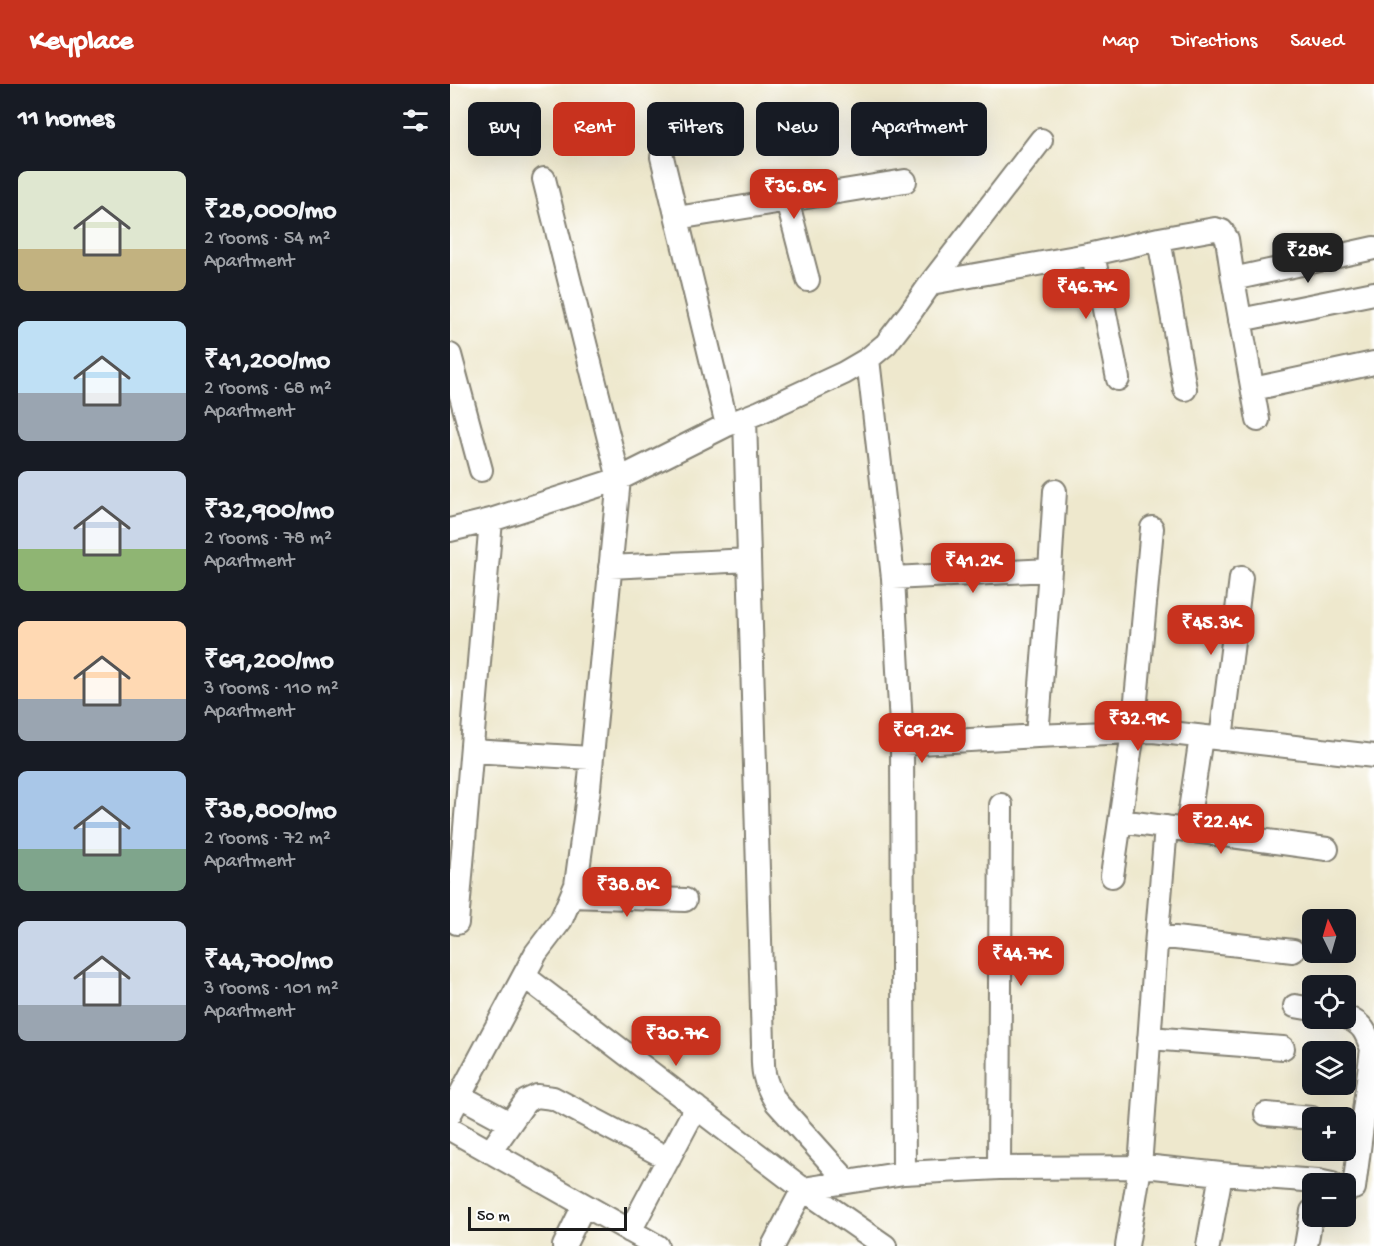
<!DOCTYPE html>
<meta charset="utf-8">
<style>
:root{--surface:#171b24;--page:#20242c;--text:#f1f3f6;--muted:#9ea1a6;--accent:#c8321e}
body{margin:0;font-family:"Gochi Hand",sans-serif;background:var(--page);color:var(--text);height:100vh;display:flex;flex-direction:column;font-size:22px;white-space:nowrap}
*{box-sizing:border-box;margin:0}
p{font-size:20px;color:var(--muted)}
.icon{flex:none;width:33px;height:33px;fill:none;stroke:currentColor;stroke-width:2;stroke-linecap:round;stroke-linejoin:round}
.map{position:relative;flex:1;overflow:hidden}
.sheet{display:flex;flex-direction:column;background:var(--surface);width:450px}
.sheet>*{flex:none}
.hud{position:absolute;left:18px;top:18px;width:570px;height:54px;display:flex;gap:12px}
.needle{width:39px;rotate:355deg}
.fabs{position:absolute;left:852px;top:825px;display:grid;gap:12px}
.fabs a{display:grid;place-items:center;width:54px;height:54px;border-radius:9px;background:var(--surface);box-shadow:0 6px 24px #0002;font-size:30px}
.scale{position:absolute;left:18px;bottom:15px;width:159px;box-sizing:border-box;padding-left:6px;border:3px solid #1c1c1c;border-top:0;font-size:16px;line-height:21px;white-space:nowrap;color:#1c1c1c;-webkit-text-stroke:4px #fff;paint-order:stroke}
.price{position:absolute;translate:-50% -51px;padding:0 14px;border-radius:12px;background:var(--accent);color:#fff;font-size:20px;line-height:39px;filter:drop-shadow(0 2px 3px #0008)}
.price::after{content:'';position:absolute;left:50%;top:36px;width:18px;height:14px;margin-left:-9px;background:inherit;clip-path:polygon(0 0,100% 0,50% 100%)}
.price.selected{background:#222;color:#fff}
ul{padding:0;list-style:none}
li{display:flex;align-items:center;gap:18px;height:150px;padding:0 18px}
li span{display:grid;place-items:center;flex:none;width:168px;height:120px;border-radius:9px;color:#555}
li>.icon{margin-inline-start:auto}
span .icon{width:72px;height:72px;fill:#fffc;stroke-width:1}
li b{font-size:26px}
h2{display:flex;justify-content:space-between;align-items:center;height:72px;padding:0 18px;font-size:26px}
.pill{padding:0 21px;border-radius:9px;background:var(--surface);box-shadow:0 6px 24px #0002;font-size:21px;line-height:54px}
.pill.selected{background:var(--accent);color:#fff}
header{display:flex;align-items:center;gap:36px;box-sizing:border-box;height:84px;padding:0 30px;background:var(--accent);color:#fff}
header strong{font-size:28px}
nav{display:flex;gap:33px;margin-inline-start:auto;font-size:21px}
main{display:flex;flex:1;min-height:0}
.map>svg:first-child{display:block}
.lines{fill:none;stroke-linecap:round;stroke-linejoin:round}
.minor-casing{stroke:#858274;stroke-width:26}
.minor{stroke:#fff;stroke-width:22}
</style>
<header>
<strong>Keyplace</strong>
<nav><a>Map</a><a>Directions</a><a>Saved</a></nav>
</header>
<main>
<section class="sheet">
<h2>11 homes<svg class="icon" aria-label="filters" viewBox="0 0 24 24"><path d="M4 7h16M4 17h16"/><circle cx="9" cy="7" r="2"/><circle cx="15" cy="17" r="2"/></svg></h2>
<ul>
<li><span style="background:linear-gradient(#dfe7d0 65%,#c2b280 0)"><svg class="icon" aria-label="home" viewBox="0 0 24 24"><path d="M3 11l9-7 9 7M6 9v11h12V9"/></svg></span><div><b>₹28,000/mo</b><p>2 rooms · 54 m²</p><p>Apartment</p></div></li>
<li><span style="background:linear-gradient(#bfe0f5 60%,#9aa5b1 0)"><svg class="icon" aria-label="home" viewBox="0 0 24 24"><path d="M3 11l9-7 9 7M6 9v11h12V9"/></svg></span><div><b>₹41,200/mo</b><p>2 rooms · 68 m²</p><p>Apartment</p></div></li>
<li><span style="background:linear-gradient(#c9d6e8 65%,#8fb573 0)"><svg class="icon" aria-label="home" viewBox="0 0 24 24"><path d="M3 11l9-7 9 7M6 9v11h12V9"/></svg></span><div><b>₹32,900/mo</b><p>2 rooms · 78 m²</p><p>Apartment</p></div></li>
<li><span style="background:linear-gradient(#ffd9b3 65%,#9aa5b1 0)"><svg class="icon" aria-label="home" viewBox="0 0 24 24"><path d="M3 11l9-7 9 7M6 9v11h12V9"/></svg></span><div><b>₹69,200/mo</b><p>3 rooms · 110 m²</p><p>Apartment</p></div></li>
<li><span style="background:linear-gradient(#a9c7e8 65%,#7fa58c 0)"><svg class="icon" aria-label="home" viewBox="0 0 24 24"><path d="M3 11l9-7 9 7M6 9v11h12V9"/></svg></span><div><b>₹38,800/mo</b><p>2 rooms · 72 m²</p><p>Apartment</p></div></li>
<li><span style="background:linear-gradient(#c9d6e8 70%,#9aa5b1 0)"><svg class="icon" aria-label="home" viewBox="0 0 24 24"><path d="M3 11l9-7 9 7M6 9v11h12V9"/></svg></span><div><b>₹44,700/mo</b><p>3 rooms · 101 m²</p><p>Apartment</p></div></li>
</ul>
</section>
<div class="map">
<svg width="924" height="1162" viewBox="0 0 924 1162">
<rect width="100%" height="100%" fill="#fff"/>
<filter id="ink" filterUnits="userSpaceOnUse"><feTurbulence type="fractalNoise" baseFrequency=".0167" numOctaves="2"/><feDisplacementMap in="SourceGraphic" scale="12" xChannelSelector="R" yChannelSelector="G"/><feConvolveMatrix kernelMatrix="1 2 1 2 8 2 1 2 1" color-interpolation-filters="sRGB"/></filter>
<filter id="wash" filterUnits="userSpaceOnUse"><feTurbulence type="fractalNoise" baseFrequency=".008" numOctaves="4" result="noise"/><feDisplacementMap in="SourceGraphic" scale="24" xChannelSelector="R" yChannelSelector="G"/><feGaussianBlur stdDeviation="1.35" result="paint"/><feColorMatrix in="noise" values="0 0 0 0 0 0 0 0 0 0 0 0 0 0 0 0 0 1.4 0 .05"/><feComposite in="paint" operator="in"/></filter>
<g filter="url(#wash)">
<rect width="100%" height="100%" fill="#eee8cd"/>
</g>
<g filter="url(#ink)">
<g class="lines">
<defs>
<path id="minor" d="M212,73L277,341
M337,116L358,196
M227,134L455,97
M709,155L735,305
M643,170L668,295
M783,195L924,164
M481,199L643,170L709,155L765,145L772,147L777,155L783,195L808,336
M790,236L924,209
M0,271L31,386
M418,275L443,494L452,660L454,1089
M803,305L924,279
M295,334L313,960C312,986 313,996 326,1018L397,1097
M0,446L41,436L169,395L277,341L310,328L394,289L418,275L436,260L460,229L481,199L591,56
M160,483L299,476
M443,494L600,486
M587,652L600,486L605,407
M771,655L791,494
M452,660L587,652L703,647L924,672
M22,667L141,674
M670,737L877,765
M737,746L751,653
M662,792L683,648L702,444
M122,812L235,816
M7,839L41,436
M707,852L843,867
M74,892L353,1105L435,1162
M845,922L862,925
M896,933C913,940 916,948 922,965L904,1104
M699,954L833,964
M10,1012L60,1039
M0,1030L86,869L111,836L126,801L139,704L169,395L94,95
M816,1030L862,1034
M0,1045L207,1162
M40,1068L76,1017L87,1012L103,1014L219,1075
M549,1084L551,721
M353,1105L454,1089L549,1084L704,1083L771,1090L868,1097L882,1100
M180,1147L246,1023
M114,1162L134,1121
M323,1162L353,1105
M677,1162L690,1083L706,861L716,743
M758,1162L771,1090
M856,1162L862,1127"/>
</defs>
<use href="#minor" class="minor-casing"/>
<use href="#minor" class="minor"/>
</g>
</g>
</svg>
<div class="fabs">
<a><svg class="needle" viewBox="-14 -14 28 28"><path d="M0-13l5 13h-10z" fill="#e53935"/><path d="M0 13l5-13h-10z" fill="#9ea1a6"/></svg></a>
<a><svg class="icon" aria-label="locate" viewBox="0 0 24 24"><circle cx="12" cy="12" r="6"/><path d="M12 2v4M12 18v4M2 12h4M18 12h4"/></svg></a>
<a><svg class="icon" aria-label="layers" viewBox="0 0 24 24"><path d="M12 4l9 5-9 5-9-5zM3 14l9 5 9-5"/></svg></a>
<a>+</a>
<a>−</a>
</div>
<div class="scale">50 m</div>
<b class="price" style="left:344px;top:136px">₹36.8K</b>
<b class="price selected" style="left:858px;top:200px">₹28K</b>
<b class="price" style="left:636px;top:236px">₹46.7K</b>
<b class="price" style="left:523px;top:510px">₹41.2K</b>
<b class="price" style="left:761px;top:572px">₹45.3K</b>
<b class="price" style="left:688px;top:668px">₹32.9K</b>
<b class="price" style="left:472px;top:680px">₹69.2K</b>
<b class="price" style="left:771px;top:771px">₹22.4K</b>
<b class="price" style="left:177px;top:834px">₹38.8K</b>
<b class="price" style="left:571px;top:903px">₹44.7K</b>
<b class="price" style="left:226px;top:983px">₹30.7K</b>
<div class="hud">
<a class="pill">Buy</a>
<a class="pill selected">Rent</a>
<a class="pill">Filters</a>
<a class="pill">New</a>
<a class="pill">Apartment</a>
</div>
</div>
</main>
